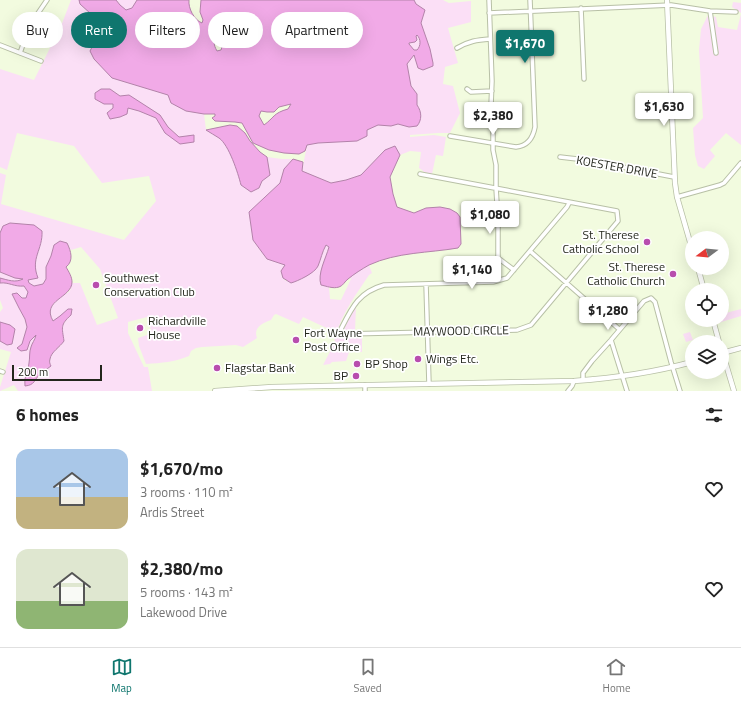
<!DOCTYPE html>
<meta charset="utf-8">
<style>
:root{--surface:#fff;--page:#f6f6f6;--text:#222;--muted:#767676;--line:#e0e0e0;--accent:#0f766e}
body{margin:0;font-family:"Titillium Web",sans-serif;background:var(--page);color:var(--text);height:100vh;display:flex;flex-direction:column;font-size:15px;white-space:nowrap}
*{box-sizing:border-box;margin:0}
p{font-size:13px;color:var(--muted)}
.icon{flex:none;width:22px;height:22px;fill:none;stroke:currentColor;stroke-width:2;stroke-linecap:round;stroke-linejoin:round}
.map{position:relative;height:391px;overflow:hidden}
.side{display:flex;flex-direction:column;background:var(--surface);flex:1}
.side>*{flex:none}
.guide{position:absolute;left:12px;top:12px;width:400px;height:36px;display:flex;gap:8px}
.needle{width:26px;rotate:254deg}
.buttons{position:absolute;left:685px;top:231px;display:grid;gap:8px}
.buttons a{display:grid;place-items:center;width:44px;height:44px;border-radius:50%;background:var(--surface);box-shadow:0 4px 16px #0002;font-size:20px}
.scale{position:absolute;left:12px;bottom:10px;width:90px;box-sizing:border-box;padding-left:4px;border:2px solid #23261c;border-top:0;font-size:11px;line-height:14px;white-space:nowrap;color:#23261c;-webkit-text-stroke:3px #fff;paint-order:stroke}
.price{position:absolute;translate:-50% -34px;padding:0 9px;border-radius:4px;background:#fff;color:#222;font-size:13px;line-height:26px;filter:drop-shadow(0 1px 2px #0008)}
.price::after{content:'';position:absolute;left:50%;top:24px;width:12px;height:9px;margin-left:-6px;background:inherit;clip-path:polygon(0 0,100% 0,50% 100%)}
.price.selected{background:var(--accent);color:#fff}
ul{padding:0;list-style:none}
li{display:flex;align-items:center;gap:12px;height:100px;padding:0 16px}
li span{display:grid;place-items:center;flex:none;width:112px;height:80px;border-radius:12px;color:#555}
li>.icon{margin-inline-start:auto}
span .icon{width:48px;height:48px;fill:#fffc;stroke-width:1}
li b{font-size:17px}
h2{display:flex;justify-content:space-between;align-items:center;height:48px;padding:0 16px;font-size:17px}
.chip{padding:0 14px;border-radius:18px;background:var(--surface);box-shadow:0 4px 16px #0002;font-size:14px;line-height:36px}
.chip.selected{background:var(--accent);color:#fff}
.dock{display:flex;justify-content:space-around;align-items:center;height:56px;border-top:1px solid var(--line);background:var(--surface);font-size:11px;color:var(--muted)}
.dock a{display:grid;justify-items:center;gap:2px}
.dock .selected{color:var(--accent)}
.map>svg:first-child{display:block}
.green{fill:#fbdff6;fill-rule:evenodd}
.water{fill:#f1aae7;stroke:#b382aa;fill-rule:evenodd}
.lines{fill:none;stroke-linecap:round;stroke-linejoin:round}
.minor-casing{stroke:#b8c0a6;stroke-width:5.5}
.secondary-casing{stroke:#b8c0a6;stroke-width:6}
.minor{stroke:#fff;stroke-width:3.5}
.secondary{stroke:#fff;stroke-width:4.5}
.poi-dot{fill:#b84dae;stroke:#fff;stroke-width:1.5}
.labels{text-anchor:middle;stroke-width:3.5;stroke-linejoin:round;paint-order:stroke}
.street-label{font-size:12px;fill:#23261c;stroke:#fff}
.poi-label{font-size:12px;fill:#23261c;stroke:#fff;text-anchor:start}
</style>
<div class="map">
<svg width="741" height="391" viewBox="0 0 741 391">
<rect width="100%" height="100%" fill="#f2fbdf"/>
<path class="green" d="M71,0H79L80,4L102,23V28L90,51L112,78L168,95L186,111L204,114L206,130C210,133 215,135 220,138C229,145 239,173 241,185L259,188L262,181L270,174L267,157L282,159H293L284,169L280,183L265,197L285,265L281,271L283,278L286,281H297L314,271L326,245L329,247C326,258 317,274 321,285L329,287L330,299L341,300L351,279L350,277L369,265L372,273L369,275C357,293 341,315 336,335H341L346,337L362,336V352H349L346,361L332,362L330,364L323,365L335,342L333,331L303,317L299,324L276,314L274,315L271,320C262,323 253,328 257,338L243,347L236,345L202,347L196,348L191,351L189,356C174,362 162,363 146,364L139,346L138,338L147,335L151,330L147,317L128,322V333L144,367H148L152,391H18L14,385L0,391V387L11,352L0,349V341L7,345L10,325L0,322V312L3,308L0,300V283C9,282 14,287 24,286L28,292L26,299L22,298L12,294L19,308L25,319L27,327L22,344L17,348L27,350L30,341L36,334L35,338L31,346L29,365L25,374L35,382C39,375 45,372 50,366C49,354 54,352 62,344C62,330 60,325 71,315L60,316L53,321L51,317V308L56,301L70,291L72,283H80L97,325L118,318L100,269L81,247L71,250L67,243L54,245L51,256L46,267V279L43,284L34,286L29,283L28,280L35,270L34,225L10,223L3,226L0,233V173L6,175L1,204L124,240L156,201L149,176L102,183L74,146L17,133L7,170L0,167V69L34,80L61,26ZM101,89H110L120,96L160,115L168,127L179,137L165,133L156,118L139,111L128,108H114L113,103L95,93Z
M116,0H137L132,8L126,10L120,5Z
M414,0H443L449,3L471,1V22L448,28L458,63L445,67L443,84L453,86L460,113L450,133H438L410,135V137L434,135L446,137L443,156L436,155L432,174L424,172L422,170L419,168L421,152L410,151L400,155L395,146L385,150L361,175L346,180L331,183L302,171L307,145L367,130L378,125L391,126L398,124L409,127L416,106L417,99V94L411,86L407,64L414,55L418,68L423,70L433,66L430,49L421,23L425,10L416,4Z
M733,2L741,3V13L732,7Z
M741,14V145L726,133L710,150L715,156L704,169L698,166L695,155L693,128L703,118L699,50L701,29L708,15L716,17L718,27L737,30Z
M417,34C421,39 421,46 417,50H414L409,44Z
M0,272L15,278L24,279C16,283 8,280 0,278Z
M356,306L355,332C351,332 345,334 343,328Z
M741,309V316L718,323L717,320H722V314Z
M690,332L693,340L686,342L683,334Z"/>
<path class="water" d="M79,0H116L120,5L126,10L132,8L137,0H189C188,8 194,20 202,23L203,20L200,12L201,0H414L416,4L425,10L421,23L430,49L433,63V66L423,70L418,68L414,55L407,64L411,86L417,94V105C422,112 422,120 417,126L409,127L398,124L391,126L378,125L367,130V136L357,141L318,143L307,145L305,151L299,154L284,153L269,150L253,143L242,123L235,122L215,121L212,118L215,116V114H204L186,111L171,103L168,95L112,78L94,59L90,51L102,28V24L80,4ZM219,34C224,36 225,38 226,43L223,44L221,50L217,51C213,44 213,40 219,34ZM344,34L347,42L341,45L336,39L340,37ZM417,35C421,39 421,46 417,50H414L409,44V43L415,42L417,40L416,36ZM291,104L288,109C273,113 274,118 264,125L259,116L261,111L267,112H274L279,107Z
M101,89H110L120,96L129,95L160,115L168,127L179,137L194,135V142L180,144L165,133L156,118L139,111L128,108L127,114L120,117L110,119L107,113L113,108V104H104L95,99V93Z
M230,125L237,126L245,133L250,141L260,152L267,157L270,175L262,181L259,188L251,192L241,185C238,173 229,145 219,138C215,135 210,133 206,130Z
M395,146L400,155L390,177L393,194L397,207L414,213L426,208L440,207L450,209L457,213L460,217L461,244L458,248C429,253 397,252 369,265C362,269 354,274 348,279C345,281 343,286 339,287C333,289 326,286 321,285C317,274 326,258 329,247L326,245C322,252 321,259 318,266C315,273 298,281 291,283L283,278L281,271L285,265L267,259L253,240L249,212L280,183L284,169L293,159L303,162L302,171L331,183L346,180L361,175L385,150Z
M10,223L34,225L42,231C43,250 30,258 38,278L28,280L29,283L34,286L43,284L46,279V267L51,256L54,245L60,241L67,243C71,251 74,261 66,267C69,272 72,277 72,282C72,298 41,300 53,321L60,316L68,309H72L71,315C60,325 62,327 64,341C60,347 51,352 50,359C49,362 50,364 51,366C47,369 44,371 40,374C34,380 35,385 25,386C24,374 28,373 29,363C30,358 29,352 31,347C32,343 35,340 36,335L30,341L27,350L21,351L17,348L22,344L27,327L25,319L19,308L12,294L17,293L22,298H26L28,292L24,286C14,287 9,282 0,283V278C8,280 15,283 23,279L15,278L0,272V233L3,226Z
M0,322L10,325L15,329L12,344L7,345L0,341Z"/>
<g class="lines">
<defs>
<path id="minor" d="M489,0L492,81L491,106L493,126V150L496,165V188L498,219V258L493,282
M581,8L584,79
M710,11L716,53
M489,13L671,5L710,11L736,12
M0,45L41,61
M457,48C469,41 477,40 490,39
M20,53L30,25L47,0
M467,89L471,92L492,91
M450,136L516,147C528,146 533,138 535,127L530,0
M560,157L586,160L674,177
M420,174L617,211L618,221L531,325L517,330L345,334L342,332L341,329C352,307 359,292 384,285L493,282L507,278L567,207L569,203
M677,197L720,185L724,183L741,163
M530,251L619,329
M498,258L514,270
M426,284L429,384
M611,340L627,391
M0,371L3,372
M583,380V373L592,361L611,340L644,301L651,298L655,302L671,362L680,391
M365,385V391
M568,391L572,386L574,381"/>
<path id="secondary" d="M667,0L675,183L677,197L692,249
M698,268L704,290
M713,320L719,342
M722,351L734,391
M722,353L741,348
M215,391L272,387L574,381C615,378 652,373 692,362"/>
</defs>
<use href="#minor" class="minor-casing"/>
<use href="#secondary" class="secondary-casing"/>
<use href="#minor" class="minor"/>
<use href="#secondary" class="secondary"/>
</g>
<g class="poi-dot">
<circle cx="647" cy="242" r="4"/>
<circle cx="673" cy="274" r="4"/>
<circle cx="96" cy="285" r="4"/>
<circle cx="140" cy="328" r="4"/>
<circle cx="296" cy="340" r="4"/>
<circle cx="418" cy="359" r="4"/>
<circle cx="357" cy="364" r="4"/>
<circle cx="217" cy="368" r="4"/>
<circle cx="356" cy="376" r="4"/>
</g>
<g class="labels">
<g class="street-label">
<text transform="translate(617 167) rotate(10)" y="4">KOESTER DRIVE</text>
<text transform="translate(461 331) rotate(-1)" y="4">MAYWOOD CIRCLE</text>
</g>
<g class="poi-label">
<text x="639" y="239" text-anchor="end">St. Therese<tspan x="639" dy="14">Catholic School</tspan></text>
<text x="665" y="271" text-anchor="end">St. Therese<tspan x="665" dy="14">Catholic Church</tspan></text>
<text x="104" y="282">Southwest<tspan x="104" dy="14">Conservation Club</tspan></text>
<text x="148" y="325">Richardville<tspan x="148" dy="14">House</tspan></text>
<text x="304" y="337">Fort Wayne<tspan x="304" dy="14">Post Office</tspan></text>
<text x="426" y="363">Wings Etc.</text>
<text x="365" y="368">BP Shop</text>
<text x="225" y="372">Flagstar Bank</text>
<text x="348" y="380" text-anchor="end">BP</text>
</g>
</g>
</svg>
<div class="buttons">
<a><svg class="needle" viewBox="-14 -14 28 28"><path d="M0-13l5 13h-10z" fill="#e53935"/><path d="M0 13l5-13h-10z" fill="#767676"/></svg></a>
<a><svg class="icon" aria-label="locate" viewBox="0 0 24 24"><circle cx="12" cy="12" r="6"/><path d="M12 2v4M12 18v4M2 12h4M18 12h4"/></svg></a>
<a><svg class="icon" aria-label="layers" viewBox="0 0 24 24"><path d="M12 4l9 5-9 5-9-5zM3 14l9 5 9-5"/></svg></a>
</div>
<div class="scale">200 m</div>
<b class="price selected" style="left:525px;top:64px">$1,670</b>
<b class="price" style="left:664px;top:127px">$1,630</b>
<b class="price" style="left:493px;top:136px">$2,380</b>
<b class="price" style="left:490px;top:235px">$1,080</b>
<b class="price" style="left:472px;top:290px">$1,140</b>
<b class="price" style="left:608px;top:331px">$1,280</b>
<div class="guide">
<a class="chip">Buy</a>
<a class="chip selected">Rent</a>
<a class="chip">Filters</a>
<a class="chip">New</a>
<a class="chip">Apartment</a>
</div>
</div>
<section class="side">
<h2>6 homes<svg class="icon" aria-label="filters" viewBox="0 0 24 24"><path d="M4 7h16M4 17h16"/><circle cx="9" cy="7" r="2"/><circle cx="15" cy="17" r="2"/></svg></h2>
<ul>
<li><span style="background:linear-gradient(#a9c7e8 60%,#c2b280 0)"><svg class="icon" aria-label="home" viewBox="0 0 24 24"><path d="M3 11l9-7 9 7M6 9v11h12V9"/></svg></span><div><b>$1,670/mo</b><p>3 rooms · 110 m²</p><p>Ardis Street</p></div><svg class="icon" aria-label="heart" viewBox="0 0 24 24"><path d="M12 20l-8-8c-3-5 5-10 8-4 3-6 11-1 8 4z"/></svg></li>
<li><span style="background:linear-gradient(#dfe7d0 65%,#8fb573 0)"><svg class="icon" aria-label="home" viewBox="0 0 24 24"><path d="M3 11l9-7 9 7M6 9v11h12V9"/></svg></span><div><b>$2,380/mo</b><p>5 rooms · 143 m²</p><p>Lakewood Drive</p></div><svg class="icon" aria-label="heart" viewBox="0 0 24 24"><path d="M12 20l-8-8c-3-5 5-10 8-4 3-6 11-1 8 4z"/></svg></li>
</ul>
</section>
<nav class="dock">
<a class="selected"><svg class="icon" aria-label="map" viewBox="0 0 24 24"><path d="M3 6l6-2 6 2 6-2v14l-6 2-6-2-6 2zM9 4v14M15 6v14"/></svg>Map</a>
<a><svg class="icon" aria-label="saved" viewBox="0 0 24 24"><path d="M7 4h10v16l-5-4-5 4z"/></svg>Saved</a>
<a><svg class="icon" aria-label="home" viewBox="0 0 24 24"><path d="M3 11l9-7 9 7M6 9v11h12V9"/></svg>Home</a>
</nav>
